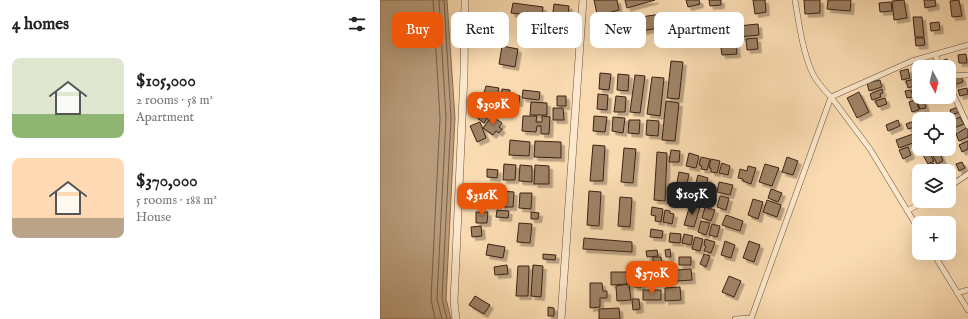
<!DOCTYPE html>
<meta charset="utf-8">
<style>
:root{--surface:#fff;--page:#f6f6f6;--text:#222;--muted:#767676;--accent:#ea580c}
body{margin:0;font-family:"IM FELL English",serif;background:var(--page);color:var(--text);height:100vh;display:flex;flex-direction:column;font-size:15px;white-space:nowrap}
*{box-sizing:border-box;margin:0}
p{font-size:13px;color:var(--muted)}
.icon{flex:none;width:22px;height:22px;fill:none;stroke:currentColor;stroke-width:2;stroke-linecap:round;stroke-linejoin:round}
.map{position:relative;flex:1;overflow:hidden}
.details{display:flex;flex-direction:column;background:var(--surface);width:380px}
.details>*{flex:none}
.guide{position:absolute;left:12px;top:12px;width:380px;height:36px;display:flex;gap:8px}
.needle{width:26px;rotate:173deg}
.tools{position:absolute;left:532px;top:60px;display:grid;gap:8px}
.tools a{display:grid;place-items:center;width:44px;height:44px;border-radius:8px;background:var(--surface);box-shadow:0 4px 16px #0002;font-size:20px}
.price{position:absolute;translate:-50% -34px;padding:0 9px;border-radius:8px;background:var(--accent);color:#fff;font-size:13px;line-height:26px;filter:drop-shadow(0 1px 2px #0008)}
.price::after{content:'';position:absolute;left:50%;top:24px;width:12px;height:9px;margin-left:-6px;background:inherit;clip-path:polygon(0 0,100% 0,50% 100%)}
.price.current{background:#222;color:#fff}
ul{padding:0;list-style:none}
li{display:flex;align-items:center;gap:12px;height:100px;padding:0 12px}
li span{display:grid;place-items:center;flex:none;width:112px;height:80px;border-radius:8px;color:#555}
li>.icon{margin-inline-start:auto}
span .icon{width:48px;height:48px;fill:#fffc;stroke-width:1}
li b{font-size:17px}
h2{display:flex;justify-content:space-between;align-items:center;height:48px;padding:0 12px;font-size:17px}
.pill{padding:0 14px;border-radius:8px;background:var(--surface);box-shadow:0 4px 16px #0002;font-size:14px;line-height:36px}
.pill.current{background:var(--accent);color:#fff}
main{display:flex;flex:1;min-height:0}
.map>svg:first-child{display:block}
.water{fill:#b99c7b;stroke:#876b51}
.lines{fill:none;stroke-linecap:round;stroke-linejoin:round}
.shore{stroke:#7a5e47;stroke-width:1}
.building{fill:#9f8265;stroke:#3c2113;filter:url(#shadow)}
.minor-casing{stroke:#6c503a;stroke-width:6}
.tertiary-casing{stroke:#6c503a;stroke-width:8}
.minor{stroke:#fce8cc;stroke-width:5}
.tertiary{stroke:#fce8cc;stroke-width:7}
</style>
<main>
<section class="details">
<h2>4 homes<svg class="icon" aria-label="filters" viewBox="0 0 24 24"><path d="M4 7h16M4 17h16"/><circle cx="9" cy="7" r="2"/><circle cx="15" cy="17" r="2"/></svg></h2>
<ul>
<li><span style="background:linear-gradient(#dfe7d0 70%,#8fb573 0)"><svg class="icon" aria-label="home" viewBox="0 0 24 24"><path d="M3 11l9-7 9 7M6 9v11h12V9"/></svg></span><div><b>$105,000</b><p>2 rooms · 58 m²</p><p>Apartment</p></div></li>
<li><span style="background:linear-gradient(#ffd9b3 75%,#b9a48a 0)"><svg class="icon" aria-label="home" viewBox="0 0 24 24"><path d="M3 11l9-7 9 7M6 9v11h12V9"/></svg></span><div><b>$370,000</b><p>5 rooms · 188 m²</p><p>House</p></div></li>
</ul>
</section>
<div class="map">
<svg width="588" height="319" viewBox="0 0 588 319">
<defs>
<filter id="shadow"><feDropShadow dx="3.5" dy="3.5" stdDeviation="0" flood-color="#0004"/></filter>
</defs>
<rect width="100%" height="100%" fill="#fadbb1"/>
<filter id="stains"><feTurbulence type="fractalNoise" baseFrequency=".005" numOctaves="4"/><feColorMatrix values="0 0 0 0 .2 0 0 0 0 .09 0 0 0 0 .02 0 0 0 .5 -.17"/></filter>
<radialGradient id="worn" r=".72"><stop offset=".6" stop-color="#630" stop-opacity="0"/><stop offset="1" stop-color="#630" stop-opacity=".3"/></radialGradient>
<path class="water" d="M0,0H67L75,118L66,299L71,319H0Z"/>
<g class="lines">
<path class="shore" d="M53,0L60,118L51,299L55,319
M59,0L66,118L57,299L62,319
M64,0L71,118L62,299L67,319"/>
</g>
<path class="building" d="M214,0H237L239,10L231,12L232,16L225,17L224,13L217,14Z
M245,0H275L247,8Z
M306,0H319L320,4L308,7Z
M329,0H341V5L330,6Z
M373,0H385L386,12L375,14Z
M424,0H440V13L425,14Z
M448,0H471L470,11L447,9Z
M524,0L527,18L514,20L512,1Z
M544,0H555L556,6L545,8Z
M579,0L582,16L572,17L570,1Z
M511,2L512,11L500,12L499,3Z
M133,3L163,7L162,17L131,13Z
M174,4L189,6L186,30L171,28Z
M281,14L284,27L250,33L248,19Z
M533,17H542L544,37H535Z
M559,22L560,30L551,31L550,23Z
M352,23L353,34L335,36L334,25Z
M230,24L232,36L219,38L217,26Z
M378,24L379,35L359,37L358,26Z
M377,38L378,49L367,50L366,39Z
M535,38H544L545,45L536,46Z
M355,40L357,54L342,55L340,41Z
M122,46L138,49L135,67L119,64Z
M586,54L587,63H579L578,55Z
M567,59L571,70L569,71V67H563L561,61Z
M554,60L556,66L541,67L540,63Z
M291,61L303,62L299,99L287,98Z
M528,69L530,78L522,80L520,71Z
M220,73L231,74L229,90L219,89Z
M238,74L249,75L248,91L237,90Z
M255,75L265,76L260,113L250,112Z
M581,76L583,82L573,85L571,79Z
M272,77L284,78L280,116L267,114Z
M535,79L537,85L528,88L526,81Z
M500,80L502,87L489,91L487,83Z
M106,86L119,88L116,99L103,96Z
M587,88L588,94L580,96L578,90Z
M122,89L130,90L129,101H121Z
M502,89L503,93L500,94L501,97L492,100L490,94Z
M143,90L160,92L159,100L142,98Z
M531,90L533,97L527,98L525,91Z
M479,92L489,112L477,118L467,98Z
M218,94L228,95L227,110L217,109Z
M134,95L140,96L139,103H133Z
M177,96H186V106H177Z
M236,96L246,97L245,112H234Z
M505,98L507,104L498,107L495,101Z
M543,98L546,108L540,109L537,100Z
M536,100L539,110L532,112L529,102Z
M99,101L112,111L104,123L91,113Z
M286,101L299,103L295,141L282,140Z
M151,102L167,103V115H150Z
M578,107L580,112L572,115L570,110Z
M173,108H183L184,120H173Z
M112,116L122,123L119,127L122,129L119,133L116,131L113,135L103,128Z
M143,116H157L156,122H162V116L170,117L169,134H161V126H157L156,132L142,131Z
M214,116L227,117L225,132L213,131Z
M233,117L245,118L243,133L232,131Z
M580,117L584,124L572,129L569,122Z
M249,120H260L259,134L248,133Z
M267,120L279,121L278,136L266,135Z
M518,120L520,126L508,131L506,125Z
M537,120L538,126L528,129L526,124Z
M100,122L106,138L97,142L90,126Z
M588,127V137L579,141L576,134Z
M533,134L536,142L519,148L516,140Z
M130,140L150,142L149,156L129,155Z
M155,141L181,142V158L154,157Z
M588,141V149L582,152L579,145Z
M213,145L225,146L223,181H210Z
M528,147L531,155L523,159L519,150Z
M244,148L256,149L253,183L241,182Z
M291,150L300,151L299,162H289Z
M559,151L563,161L557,164L552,154Z
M277,152L287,153L285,201L274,200Z
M549,152L554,161L548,164L543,155Z
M309,153L319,156L316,168L306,166Z
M321,157L330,159L327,170L321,169L322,166L319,165Z
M407,157L418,161L413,175L402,172Z
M331,159L340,161L337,173L331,172V168H329Z
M582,162L585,168L579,171L576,164Z
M342,163L350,166L348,175L339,173Z
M553,163L556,169L552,171H539V178L535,180L532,174Z
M124,164L136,165L135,180H123Z
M385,164L399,168L392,186L379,182Z
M140,165L152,166V182L139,181Z
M155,165L169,166V184H154Z
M368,166L376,168L371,184L363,181V179L358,178L360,169L367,171Z
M569,168L574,177L569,180V171H564Z
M107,169L118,170L117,178L107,177Z
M299,172L309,174L307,184L297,182Z
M318,175L328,178L325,189L315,186Z
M339,182L353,185L350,195L337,192Z
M304,185L314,187L311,198L302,196Z
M391,189L402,193L398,202L388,198Z
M106,190L117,191L116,199L106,198Z
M122,191L134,192L133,207H121Z
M209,191L221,192L219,226L207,225Z
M140,193H152L151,209L139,208Z
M340,196L349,198L346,210L337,207Z
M240,197L252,198L250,227L238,226Z
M373,199L383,202L378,219L368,215Z
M387,200L401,205L397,217L383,212Z
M310,205L320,207L314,227L304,225Z
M272,207L283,209L281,222L275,221L276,216L271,215Z
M325,207L335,210L331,221L322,218Z
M117,210L129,211L128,218L116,217Z
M285,210L290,211V213L294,214L292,224L283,222Z
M96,212H108L107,223H96Z
M151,212L159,213L158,219H151Z
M346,215L363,221L360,231L342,225Z
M321,221L330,223L326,235L318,232Z
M139,223L152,224L150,243L137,242Z
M332,224L340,226L337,237L329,235Z
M101,226L102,236L92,237L91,227Z
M271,229L283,231L282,238L270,237Z
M290,233L301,234L300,243L289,242Z
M304,234L313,236L311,245L302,243Z
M315,237L323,239L320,251L312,249Z
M204,238L252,242V252L203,249Z
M325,239L335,242L331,253L324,251L326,246L324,245Z
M345,241L355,245L351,258L341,255Z
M369,241L380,245L374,262L363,258Z
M108,244L125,247L123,258L106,255Z
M290,249L291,257H286L285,250Z
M277,250L278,256L267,257L266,251Z
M163,254L176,255L175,260L163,259Z
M324,254L330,256L326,267L320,264Z
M273,257H281L282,267H273Z
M299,257H311V265H299Z
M127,265L128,274L115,275L114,267Z
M153,265L163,266L161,297L151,296Z
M138,266H149L148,296H136Z
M279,269L280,280H265V270Z
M282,269H295V280H282Z
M311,269L312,280L297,281L296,270Z
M231,272H247V284L231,285Z
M254,274H262V287H254Z
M349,276L361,281L354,297L342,292Z
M210,283H222L223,291H227V298H220V307L210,308Z
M249,284L251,300L237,301L236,286Z
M300,287L301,300L285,301V288Z
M263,290H281V300H263Z
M95,296L110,305L104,314L89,305Z
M252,299H259L260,309L253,310Z
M168,307L174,308V316H168Z
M239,308L240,319H219V309Z"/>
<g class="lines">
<defs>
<path id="minor" d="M555,54L560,67
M569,76L588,75
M569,85L588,126
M569,187L588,174
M527,211L545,201
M539,230L490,149L451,97L532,61L588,45
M553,253L588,310
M577,293L588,290
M355,319L371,318
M371,319L451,97C443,89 435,80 431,70C422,48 419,23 415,0"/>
<path id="tertiary" d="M76,319L74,302L84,74L85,0
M181,319L203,0"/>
</defs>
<use href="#minor" class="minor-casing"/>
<use href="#tertiary" class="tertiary-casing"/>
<use href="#minor" class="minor"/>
<use href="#tertiary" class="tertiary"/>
</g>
<rect width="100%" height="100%" filter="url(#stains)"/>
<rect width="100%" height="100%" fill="url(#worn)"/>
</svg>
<div class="tools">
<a><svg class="needle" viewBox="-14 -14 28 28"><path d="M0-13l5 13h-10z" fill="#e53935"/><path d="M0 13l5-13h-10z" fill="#767676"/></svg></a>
<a><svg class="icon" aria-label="locate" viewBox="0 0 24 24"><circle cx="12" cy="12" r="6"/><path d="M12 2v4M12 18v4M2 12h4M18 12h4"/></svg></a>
<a><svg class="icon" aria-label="layers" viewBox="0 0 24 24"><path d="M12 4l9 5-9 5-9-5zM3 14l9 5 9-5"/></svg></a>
<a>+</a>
</div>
<b class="price" style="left:113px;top:126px">$309K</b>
<b class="price current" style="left:312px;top:216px">$105K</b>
<b class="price" style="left:102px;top:217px">$316K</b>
<b class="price" style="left:272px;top:295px">$370K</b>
<div class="guide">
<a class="pill current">Buy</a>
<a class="pill">Rent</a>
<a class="pill">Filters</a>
<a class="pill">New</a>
<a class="pill">Apartment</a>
</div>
</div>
</main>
